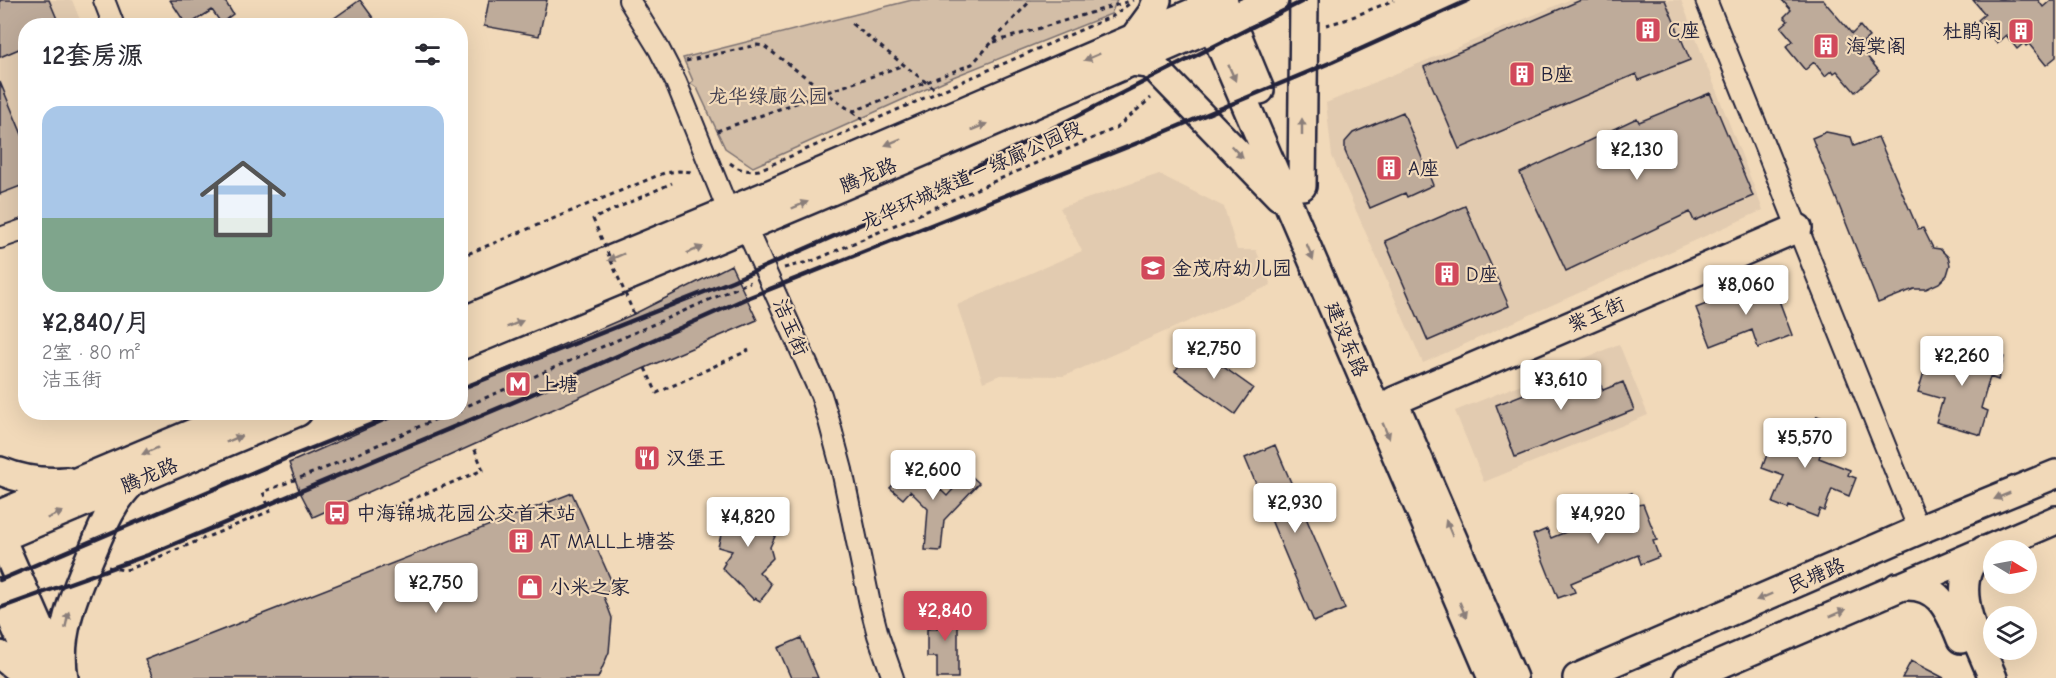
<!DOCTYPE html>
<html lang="zh">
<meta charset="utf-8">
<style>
:root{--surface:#fff;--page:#f2f2f3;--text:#2b2b33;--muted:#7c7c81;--accent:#d1495b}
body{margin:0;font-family:"Comic Neue","LXGW WenKai TC",sans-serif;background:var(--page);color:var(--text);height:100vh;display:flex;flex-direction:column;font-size:22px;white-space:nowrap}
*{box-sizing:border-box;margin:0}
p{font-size:20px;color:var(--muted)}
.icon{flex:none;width:33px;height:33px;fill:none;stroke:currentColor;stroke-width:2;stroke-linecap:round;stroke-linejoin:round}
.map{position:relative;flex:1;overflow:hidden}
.panel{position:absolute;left:18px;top:18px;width:450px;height:402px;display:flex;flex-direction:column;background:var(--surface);border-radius:24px;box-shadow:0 6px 24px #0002}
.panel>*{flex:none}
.needle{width:39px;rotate:100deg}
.controls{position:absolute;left:1983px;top:540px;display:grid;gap:12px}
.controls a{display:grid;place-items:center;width:54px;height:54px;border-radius:50%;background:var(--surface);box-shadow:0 6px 24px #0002;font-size:30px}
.price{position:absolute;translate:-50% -51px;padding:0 14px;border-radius:6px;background:#fff;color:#222;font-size:20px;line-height:39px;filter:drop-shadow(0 2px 3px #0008)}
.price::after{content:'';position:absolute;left:50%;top:36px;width:18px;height:14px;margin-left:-9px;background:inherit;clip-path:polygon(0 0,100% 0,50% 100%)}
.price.selected{background:var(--accent);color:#fff}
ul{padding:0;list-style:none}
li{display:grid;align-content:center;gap:12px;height:318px;padding:0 24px}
li span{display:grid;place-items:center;height:186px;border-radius:18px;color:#555}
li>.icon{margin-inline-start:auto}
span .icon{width:108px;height:108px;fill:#fffc;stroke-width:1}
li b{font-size:26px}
h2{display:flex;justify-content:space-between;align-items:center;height:72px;padding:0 24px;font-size:26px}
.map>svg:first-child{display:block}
.built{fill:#e2cbb0}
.green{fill:#d3bea7;stroke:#7a7071;stroke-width:1.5}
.building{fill:#beab9a;stroke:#22223b;stroke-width:1.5}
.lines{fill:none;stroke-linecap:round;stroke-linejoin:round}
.street-casing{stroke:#22223b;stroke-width:24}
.secondary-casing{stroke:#22223b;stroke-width:32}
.path{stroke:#22223b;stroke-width:3;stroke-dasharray:4.5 4.5;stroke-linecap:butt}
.street{stroke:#f1d9b9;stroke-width:20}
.secondary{stroke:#f1d9b9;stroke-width:27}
.rail{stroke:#22223b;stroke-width:4.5}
.path-bridge{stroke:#22223b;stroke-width:3;stroke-dasharray:4.5 4.5;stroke-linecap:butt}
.oneway{fill:#8a7e7a}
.labels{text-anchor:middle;stroke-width:4.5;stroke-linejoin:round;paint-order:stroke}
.poi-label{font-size:20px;fill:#22223b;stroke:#f1d9b9;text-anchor:start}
.park-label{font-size:20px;fill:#454151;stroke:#f1d9b9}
.street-label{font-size:20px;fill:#22223b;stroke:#f1d9b9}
</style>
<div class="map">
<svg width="2056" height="678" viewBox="0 0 2056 678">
<rect width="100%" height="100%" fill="#f1d9b9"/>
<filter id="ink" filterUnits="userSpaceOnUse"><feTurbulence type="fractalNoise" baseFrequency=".0167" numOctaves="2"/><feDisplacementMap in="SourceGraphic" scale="12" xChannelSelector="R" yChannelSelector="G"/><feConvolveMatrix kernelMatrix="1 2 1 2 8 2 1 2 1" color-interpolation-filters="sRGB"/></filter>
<g filter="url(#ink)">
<path class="built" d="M0,0H72L82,25L26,26L25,219L0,229Z
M1569,0H1681L1763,210L1423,363L1332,156L1326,103Z
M1159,174L1224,207L1237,250H1256L1271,285L1064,376L1000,375L983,382L957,305L1082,251L1060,208Z
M1619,344L1648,415L1484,482L1455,411Z"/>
<path class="green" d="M912,0H1117L1111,14L953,77L753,167L725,148L697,88L690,83L693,81L683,58Z"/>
<path class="building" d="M0,0H49L60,26H26V46L0,57Z
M170,0H226L225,1L233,14L221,23L212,10L187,26Z
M360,0L379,26H323Z
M489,0H547L539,36L484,26Z
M1581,0H1665L1690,60L1639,80L1636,74L1459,149L1424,67Z
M1782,0H1823L1852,34L1860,26L1869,37L1863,42L1865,45L1861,49L1879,71L1855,92L1837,71L1834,73L1832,70L1825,76L1814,62L1805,70L1786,47L1793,41L1781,27L1788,21L1784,17L1791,10Z
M1973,0H2038L2043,7L2051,0H2056V57L2046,65L2029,44L2026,46L2024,43L2017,49L2006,35L1997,43L1978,20L1985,14Z
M0,82L26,144V184L0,194Z
M1710,93L1753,196L1694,221L1690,212L1566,271L1520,173L1637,118L1639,122Z
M1403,112L1433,185L1407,197L1405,193L1370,208L1345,151V142L1353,133Z
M1826,132L1851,137L1854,146L1878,137L1918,229L1923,228L1933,248L1940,249L1948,257L1950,265L1947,275L1939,283L1926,289H1914L1878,303L1812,138Z
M1465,206L1509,306L1428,341L1385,241Z
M731,265L757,320L645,368L313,517L299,490L289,463L405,412H460V389L634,314Z
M1771,279L1792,335L1758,348L1752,330L1711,346L1696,308Z
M1958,344L2004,357L1998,380L1990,377L1981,408L1988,411L1981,435L1936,422L1943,399L1918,392L1927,362L1951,369Z
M1194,346L1253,388L1235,414L1175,371Z
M1593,367L1603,390L1623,382L1634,410L1515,457L1496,405Z
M1817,416L1830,421L1826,430L1829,431L1819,458L1850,470L1848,475L1856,478L1849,496L1832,489L1824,511L1820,509L1817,517L1789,506L1788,509L1773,503L1784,476L1762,468L1778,425L1787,429L1789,426L1810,434Z
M1275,445L1345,609L1314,622L1245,458Z
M913,463L947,496L968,473L979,483L944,520L941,551L925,550L928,509L910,491L903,499L890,488Z
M572,493L615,589L603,594L612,618L609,652L598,678H153L145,660Z
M1632,493L1637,505L1643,504L1657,540L1653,541L1659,557L1641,564L1638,555L1571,583L1575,592L1558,598L1533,535L1547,529L1551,538L1620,510L1616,499Z
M729,503L777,516L775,524L778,525V530L770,547L773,558L759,572L771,584L768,589L769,590L760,601L755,598L753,599L722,568L725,563L724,562L732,551L718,547Z
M937,605H958V678H937V657H927V629H937Z
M801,638L818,678H791L778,648Z
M1911,661L1944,678H1902Z"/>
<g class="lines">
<defs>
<path id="street" d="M104,0L114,26
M629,0L659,49L676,82L728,210L746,228L821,395L829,421L842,470L870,604L878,635L893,678
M1706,0L1919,530
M0,238L26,229"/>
<path id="secondary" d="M1224,3L1260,90
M1206,12L1492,678
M1133,39L1152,13L1157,0
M1132,62L1149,64L1156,69L1279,196
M1302,186L1304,0
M460,322L770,194L1222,0
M460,346C733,234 1004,118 1274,0
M1394,401L1798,228
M1397,409L1513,678
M0,471C22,480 43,483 66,481
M0,514L243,412
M0,536L59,671
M0,538L298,412
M1984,550C1942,579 1979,643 1993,678
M1897,587C1937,580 1949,609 1961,639
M0,592L38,678
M0,655L29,678
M64,678C56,633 76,590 93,550C103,526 113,501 132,483
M1577,678L1919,530L2056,474
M1688,678L2056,520"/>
</defs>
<use href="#street" class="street-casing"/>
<use href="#secondary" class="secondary-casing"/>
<path class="path" d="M852,24L937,91
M1326,25L1345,20L1394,0
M994,42L1133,0
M686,61L757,45L764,46L847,108L854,111L972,64L1031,0
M852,112L866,122
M717,131L904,65
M730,163C739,170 748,172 759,170L1113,16L1129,4
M460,257L664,173L679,171L694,172
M784,268L815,260L1116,128L1151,98
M645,368L657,393L749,350
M460,409L750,282
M383,511L483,470L473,445
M108,567L123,570L130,569L270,511L263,492L328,467L452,412"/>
<use href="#street" class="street"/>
<use href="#secondary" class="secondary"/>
<path class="rail" d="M460,389L732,281L882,215L1305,0
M0,580L287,458L402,412
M0,608L148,555L523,398L745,299L1155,136L1332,62L1469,0"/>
<path class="path-bridge" d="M634,314L593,219L672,183"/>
</g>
<defs><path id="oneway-solid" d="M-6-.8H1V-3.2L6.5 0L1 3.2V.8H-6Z" transform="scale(1.5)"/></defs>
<g class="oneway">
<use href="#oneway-solid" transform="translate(1092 57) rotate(157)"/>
<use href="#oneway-solid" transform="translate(1232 73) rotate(66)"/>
<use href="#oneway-solid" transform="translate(979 127) rotate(-23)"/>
<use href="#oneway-solid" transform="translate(1302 127) rotate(-90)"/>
<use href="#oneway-solid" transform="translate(893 142) rotate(157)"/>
<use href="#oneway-solid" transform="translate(1237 152) rotate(46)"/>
<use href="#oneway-solid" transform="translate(800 205) rotate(-23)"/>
<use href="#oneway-solid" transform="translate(695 250) rotate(-22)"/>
<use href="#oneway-solid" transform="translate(1310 252) rotate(67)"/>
<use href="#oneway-solid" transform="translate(616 257) rotate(157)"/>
<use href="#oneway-solid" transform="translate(515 324) rotate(-22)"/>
<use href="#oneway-solid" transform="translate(1386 431) rotate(67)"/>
<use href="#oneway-solid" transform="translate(234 439) rotate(-23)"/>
<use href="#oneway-solid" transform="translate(150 451) rotate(157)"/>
<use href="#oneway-solid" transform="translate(2002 496) rotate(158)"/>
<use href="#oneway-solid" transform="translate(55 515) rotate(-23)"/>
<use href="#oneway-solid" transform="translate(1449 528) rotate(-113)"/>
<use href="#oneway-solid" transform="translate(1764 597) rotate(157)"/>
<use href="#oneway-solid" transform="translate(1463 610) rotate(67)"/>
<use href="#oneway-solid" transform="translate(1838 613) rotate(-23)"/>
<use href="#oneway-solid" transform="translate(67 620) rotate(-78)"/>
</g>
</g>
<defs>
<symbol id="building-square" viewBox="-11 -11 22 22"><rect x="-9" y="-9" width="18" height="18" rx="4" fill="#d1495b" stroke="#f1d9b9"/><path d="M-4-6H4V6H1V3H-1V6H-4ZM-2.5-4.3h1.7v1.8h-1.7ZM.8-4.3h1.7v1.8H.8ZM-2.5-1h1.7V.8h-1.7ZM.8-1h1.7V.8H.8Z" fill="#fff"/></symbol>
<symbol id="school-square" viewBox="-11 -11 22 22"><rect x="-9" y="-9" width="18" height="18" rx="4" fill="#d1495b" stroke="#f1d9b9"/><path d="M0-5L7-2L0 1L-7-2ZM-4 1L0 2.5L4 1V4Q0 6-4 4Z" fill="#fff"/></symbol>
<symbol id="metro-square" viewBox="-11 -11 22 22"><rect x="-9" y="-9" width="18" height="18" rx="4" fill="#d1495b" stroke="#f1d9b9"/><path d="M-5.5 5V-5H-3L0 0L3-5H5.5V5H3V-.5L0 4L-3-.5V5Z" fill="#fff"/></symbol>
<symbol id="restaurant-square" viewBox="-11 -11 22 22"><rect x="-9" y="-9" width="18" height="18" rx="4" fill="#d1495b" stroke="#f1d9b9"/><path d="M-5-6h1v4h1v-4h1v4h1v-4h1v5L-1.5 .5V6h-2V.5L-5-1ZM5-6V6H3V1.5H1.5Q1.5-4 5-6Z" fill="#fff"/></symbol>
<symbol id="bus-square" viewBox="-11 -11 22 22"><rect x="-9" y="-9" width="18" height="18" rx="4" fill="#d1495b" stroke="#f1d9b9"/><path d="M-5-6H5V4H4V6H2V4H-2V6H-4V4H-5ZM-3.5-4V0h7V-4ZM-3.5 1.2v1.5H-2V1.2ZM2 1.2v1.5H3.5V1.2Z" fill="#fff"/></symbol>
<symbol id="shop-square" viewBox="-11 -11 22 22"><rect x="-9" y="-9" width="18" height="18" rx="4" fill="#d1495b" stroke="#f1d9b9"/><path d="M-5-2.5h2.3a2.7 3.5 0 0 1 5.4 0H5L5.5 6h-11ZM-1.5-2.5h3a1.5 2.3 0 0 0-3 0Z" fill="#fff"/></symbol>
</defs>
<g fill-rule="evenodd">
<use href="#building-square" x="1633" y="15" width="30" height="30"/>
<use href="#building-square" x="2006" y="16" width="30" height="30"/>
<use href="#building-square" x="1811" y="31" width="30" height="30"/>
<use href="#building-square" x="1507" y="59" width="30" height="30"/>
<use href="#building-square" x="1374" y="153" width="30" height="30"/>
<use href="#school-square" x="1138" y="253" width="30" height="30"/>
<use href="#building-square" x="1432" y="259" width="30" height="30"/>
<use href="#metro-square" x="503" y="369" width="30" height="30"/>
<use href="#restaurant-square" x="632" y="443" width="30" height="30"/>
<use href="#bus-square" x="322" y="498" width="30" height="30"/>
<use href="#building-square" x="506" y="526" width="30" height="30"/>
<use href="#shop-square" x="515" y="572" width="30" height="30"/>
</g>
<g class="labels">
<g class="poi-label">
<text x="1668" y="37">C座</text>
<text x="2002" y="38" text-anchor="end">杜鹃阁</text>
<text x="1846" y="53">海棠阁</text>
<text x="1541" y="81">B座</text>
<text x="1408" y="175">A座</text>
<text x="1172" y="275">金茂府幼儿园</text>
<text x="1466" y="281">D座</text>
<text x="538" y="391">上塘</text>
<text x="666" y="465">汉堡王</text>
<text x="356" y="520">中海锦城花园公交首末站</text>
<text x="540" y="548">AT MALL上塘荟</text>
<text x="550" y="594">小米之家</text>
</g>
<g class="park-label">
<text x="768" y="103">龙华绿廊公园</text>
</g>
<g class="street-label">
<text transform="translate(868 175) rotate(-23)" y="7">腾龙路</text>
<text transform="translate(971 175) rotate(-24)" y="7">龙华环城绿道－绿廊公园段</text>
<text transform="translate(1596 314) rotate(-23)" y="7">紫玉街</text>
<text transform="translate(791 327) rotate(67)" y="7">洁玉街</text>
<text transform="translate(1347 339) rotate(67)" y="7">建设东路</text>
<text transform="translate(149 475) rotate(-23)" y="7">腾龙路</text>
<text transform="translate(1816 575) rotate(-23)" y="7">民塘路</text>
</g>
</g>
</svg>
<div class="controls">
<a><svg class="needle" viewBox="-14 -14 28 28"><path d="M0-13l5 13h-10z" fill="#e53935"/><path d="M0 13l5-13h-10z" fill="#7c7c81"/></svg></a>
<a><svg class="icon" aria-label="layers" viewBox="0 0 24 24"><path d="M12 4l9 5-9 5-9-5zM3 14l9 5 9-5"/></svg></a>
</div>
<b class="price" style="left:1637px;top:181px">¥2,130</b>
<b class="price" style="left:1746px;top:316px">¥8,060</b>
<b class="price" style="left:1214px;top:380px">¥2,750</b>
<b class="price" style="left:1962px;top:387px">¥2,260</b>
<b class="price" style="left:1561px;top:411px">¥3,610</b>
<b class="price" style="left:1805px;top:469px">¥5,570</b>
<b class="price" style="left:933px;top:501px">¥2,600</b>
<b class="price" style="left:1295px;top:534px">¥2,930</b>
<b class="price" style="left:1598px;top:545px">¥4,920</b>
<b class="price" style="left:748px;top:548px">¥4,820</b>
<b class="price" style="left:436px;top:614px">¥2,750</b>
<b class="price selected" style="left:945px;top:642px">¥2,840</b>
<section class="panel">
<h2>12套房源<svg class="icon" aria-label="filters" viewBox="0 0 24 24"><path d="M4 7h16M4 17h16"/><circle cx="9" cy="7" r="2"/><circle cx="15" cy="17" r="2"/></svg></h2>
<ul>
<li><span style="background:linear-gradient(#a9c7e8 60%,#7fa58c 0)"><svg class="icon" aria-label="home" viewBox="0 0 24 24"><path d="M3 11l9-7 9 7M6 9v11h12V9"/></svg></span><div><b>¥2,840/月</b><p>2室 · 80 m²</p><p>洁玉街</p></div></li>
</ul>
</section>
</div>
